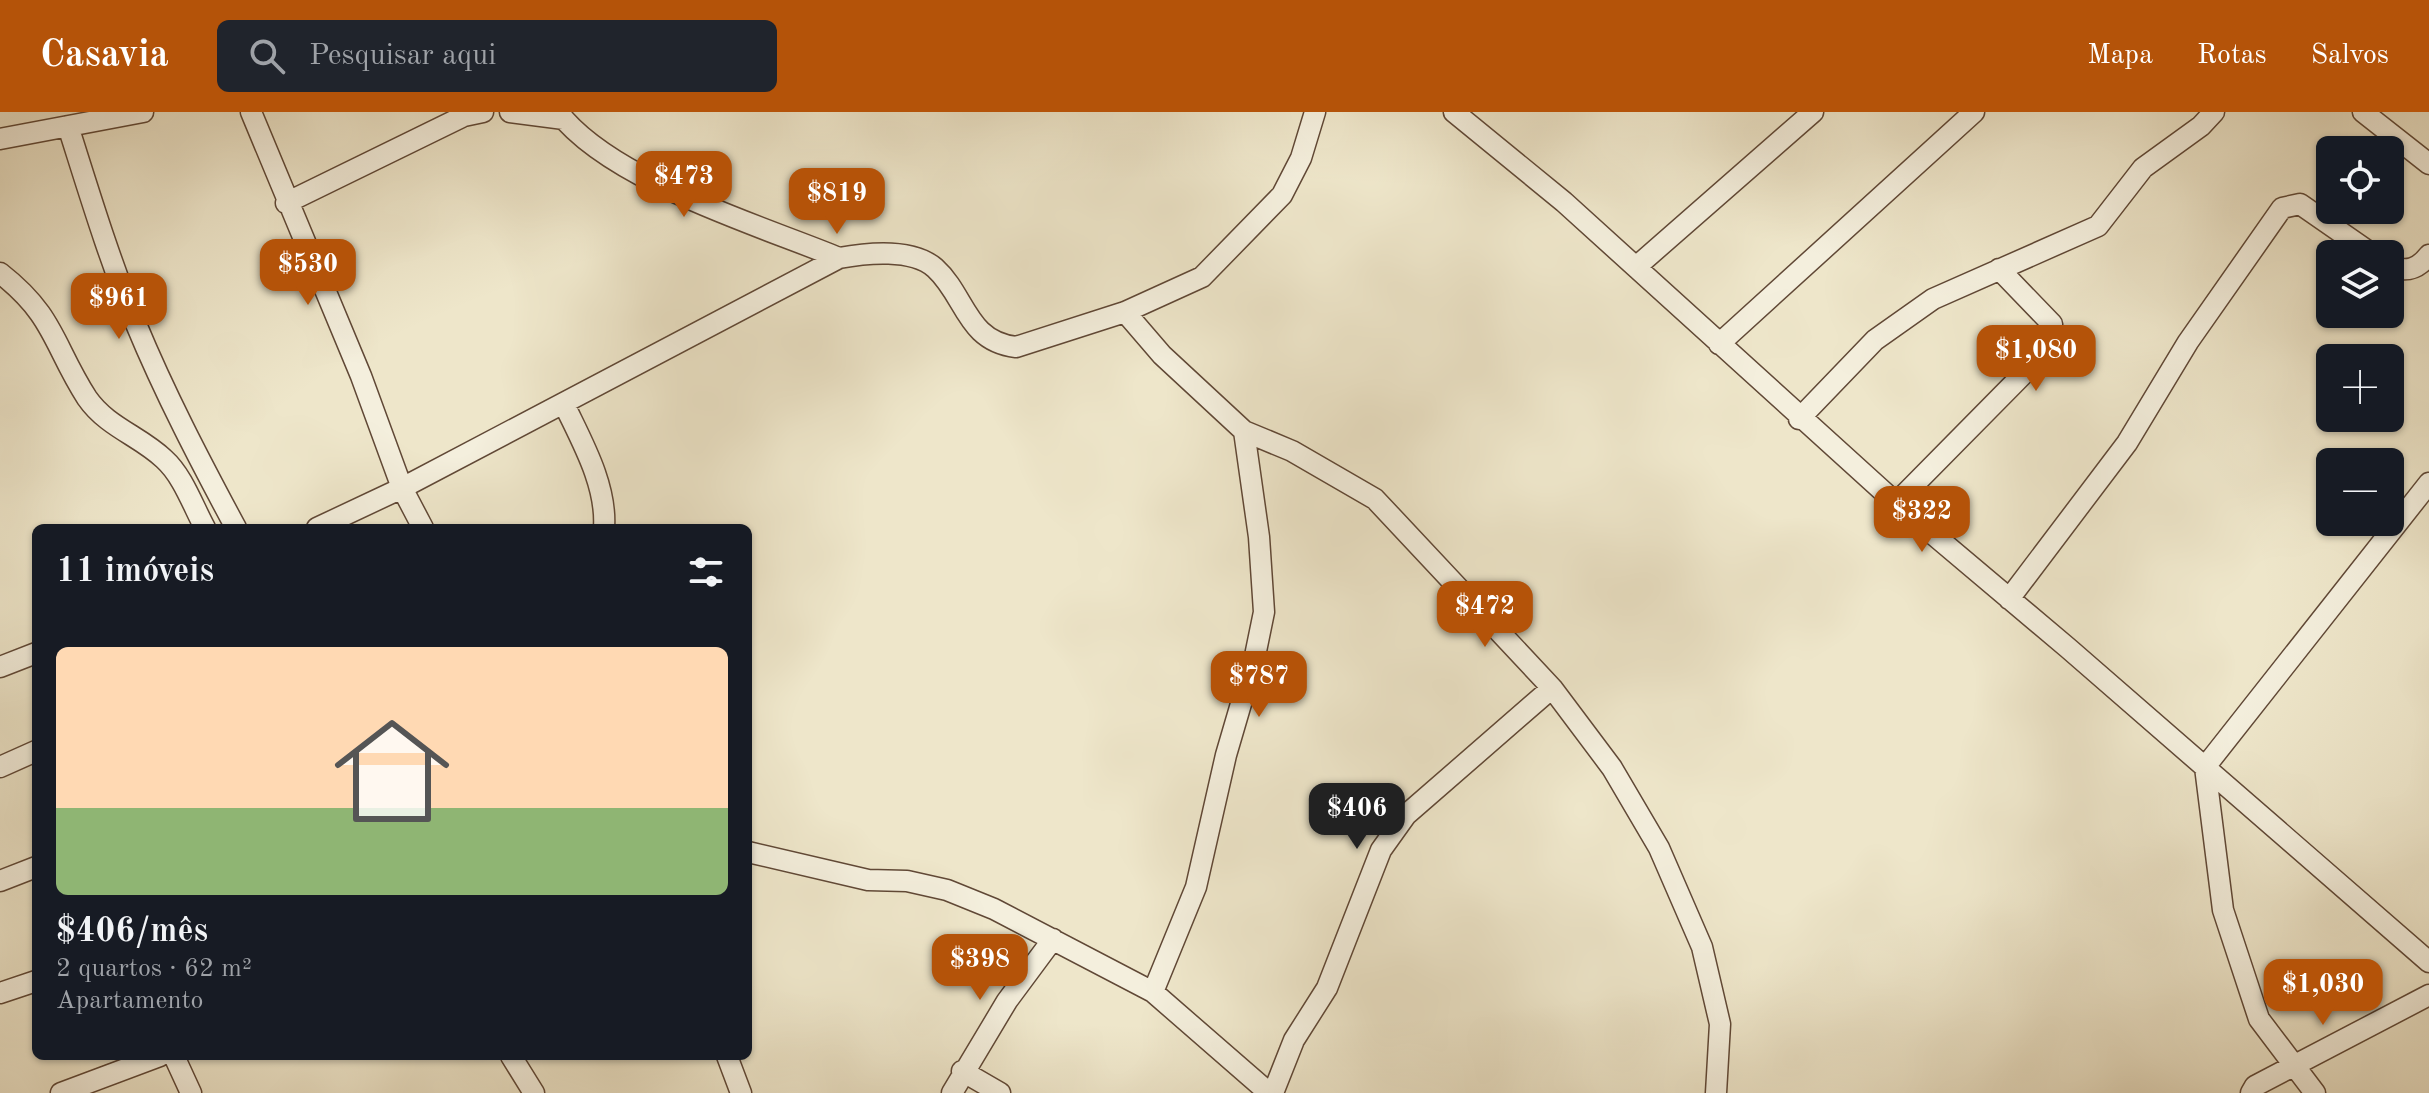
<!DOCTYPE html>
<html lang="pt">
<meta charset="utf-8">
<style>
:root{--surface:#171b24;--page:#20242c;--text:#f1f3f6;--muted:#9ea1a6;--accent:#b45309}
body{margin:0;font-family:"Old Standard TT",serif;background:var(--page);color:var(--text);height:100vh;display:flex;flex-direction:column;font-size:30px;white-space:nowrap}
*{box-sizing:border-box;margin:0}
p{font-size:26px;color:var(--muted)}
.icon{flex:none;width:44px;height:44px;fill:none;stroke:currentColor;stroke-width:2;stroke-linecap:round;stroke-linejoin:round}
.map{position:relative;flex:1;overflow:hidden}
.sheet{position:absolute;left:32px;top:412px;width:720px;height:536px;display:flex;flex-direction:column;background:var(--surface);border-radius:12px;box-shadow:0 2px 6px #0004}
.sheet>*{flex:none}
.tools{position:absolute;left:2316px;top:24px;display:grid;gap:16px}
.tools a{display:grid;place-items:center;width:88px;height:88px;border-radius:12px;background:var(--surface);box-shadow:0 2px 6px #0004;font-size:40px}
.price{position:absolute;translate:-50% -68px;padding:0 18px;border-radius:16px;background:var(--accent);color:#fff;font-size:26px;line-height:52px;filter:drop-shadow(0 2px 4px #0008)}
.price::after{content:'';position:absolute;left:50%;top:48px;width:24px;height:18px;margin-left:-12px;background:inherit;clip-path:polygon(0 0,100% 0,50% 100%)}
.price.current{background:#222;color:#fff}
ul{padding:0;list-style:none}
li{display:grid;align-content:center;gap:16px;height:424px;padding:0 24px}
li span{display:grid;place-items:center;height:248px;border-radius:12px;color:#555}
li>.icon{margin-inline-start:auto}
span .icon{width:144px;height:144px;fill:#fffc;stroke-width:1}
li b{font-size:34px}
h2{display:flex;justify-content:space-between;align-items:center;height:96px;padding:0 24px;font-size:34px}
header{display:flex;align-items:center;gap:48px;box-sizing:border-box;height:112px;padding:0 40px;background:var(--accent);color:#fff}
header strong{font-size:38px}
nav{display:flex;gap:44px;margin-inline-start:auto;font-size:28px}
.search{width:560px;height:72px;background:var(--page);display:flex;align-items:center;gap:20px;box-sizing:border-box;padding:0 28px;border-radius:12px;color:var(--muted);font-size:30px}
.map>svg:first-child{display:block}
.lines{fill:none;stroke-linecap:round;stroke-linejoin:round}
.minor-casing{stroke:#604836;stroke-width:23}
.minor{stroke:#f4efdd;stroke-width:20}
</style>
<header>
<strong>Casavia</strong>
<div class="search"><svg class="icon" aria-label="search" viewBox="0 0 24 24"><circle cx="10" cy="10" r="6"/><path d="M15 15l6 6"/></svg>Pesquisar aqui</div>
<nav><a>Mapa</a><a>Rotas</a><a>Salvos</a></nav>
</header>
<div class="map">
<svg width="2429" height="981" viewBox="0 0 2429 981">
<rect width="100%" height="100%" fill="#eee6ca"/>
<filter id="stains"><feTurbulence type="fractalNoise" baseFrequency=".0025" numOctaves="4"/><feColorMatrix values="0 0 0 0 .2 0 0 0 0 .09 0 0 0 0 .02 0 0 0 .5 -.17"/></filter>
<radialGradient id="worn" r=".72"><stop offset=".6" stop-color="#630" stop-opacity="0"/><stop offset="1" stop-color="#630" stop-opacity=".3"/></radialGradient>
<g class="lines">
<defs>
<path id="minor" d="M251,0L361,264L402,376L423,416
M510,0L564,7
M558,0C611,69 759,113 839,146
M1454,0L1564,90L1896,391L2068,536L2429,850
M2363,0L2429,52
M68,14C89,80 109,147 136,212C165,282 200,349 236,416
M0,27L143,0
M286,91L464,4L483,0
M2390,154C2407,161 2418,157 2429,143
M1636,155L1813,0
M0,161C55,204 53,233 87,286C107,315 140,324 164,347C183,364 193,394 205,416
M1125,200L1162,243L1244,319L1292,339L1375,387L1552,576L1612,656L1659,736L1702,835L1720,912L1716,981
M1719,232L1974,0
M564,292C582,330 607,373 604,416
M1799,307L1875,228L1933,187L2098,114L2143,56L2201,14L2214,0
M1896,391L2053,232L2052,212L1999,157
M317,416L402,376L839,146C866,141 912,136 935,156C966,184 966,229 1016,235L1125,200L1202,165L1282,83L1301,46L1315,0
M2009,487L2127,331L2188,230L2282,96L2300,92L2372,142
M0,555L36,541
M0,655L36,639
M748,740L868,768L907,769L947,778L994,797L1153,880L1269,981
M0,769L36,755
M1153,880L1196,775L1226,643L1255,544L1264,500L1259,425L1244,319
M0,881L36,869
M174,944L191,981
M511,944L534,981
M727,944L741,981
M962,959L1000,981
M61,981L160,944
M952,981L1007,889L1053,827
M1273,981L1294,928L1327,876L1381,738L1406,703L1552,576
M2251,981L2255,974L2429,883
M2315,981L2259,907L2223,798L2205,655L2429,371"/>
</defs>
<use href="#minor" class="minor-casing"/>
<use href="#minor" class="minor"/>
</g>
<rect width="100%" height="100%" filter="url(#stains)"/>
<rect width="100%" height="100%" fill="url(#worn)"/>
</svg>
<div class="tools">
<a><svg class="icon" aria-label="locate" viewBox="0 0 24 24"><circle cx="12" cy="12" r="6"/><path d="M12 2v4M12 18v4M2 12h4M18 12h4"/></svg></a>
<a><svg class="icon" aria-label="layers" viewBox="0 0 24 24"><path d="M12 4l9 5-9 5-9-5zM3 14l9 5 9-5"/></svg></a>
<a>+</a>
<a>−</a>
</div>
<b class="price" style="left:684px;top:107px">$473</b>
<b class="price" style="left:837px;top:124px">$819</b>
<b class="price" style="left:308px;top:195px">$530</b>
<b class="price" style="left:119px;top:229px">$961</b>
<b class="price" style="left:2036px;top:281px">$1,080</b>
<b class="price" style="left:1922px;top:442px">$322</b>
<b class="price" style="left:1485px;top:537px">$472</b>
<b class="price" style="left:1259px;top:607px">$787</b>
<b class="price current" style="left:1357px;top:739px">$406</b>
<b class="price" style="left:980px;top:890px">$398</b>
<b class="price" style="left:2323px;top:915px">$1,030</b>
<section class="sheet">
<h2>11 imóveis<svg class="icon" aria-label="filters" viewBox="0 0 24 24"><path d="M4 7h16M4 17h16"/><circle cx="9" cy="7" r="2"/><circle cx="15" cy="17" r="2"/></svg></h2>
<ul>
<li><span style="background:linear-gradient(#ffd9b3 65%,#8fb573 0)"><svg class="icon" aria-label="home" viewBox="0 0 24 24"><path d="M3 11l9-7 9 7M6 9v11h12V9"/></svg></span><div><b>$406/mês</b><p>2 quartos · 62 m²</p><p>Apartamento</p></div></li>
</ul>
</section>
</div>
